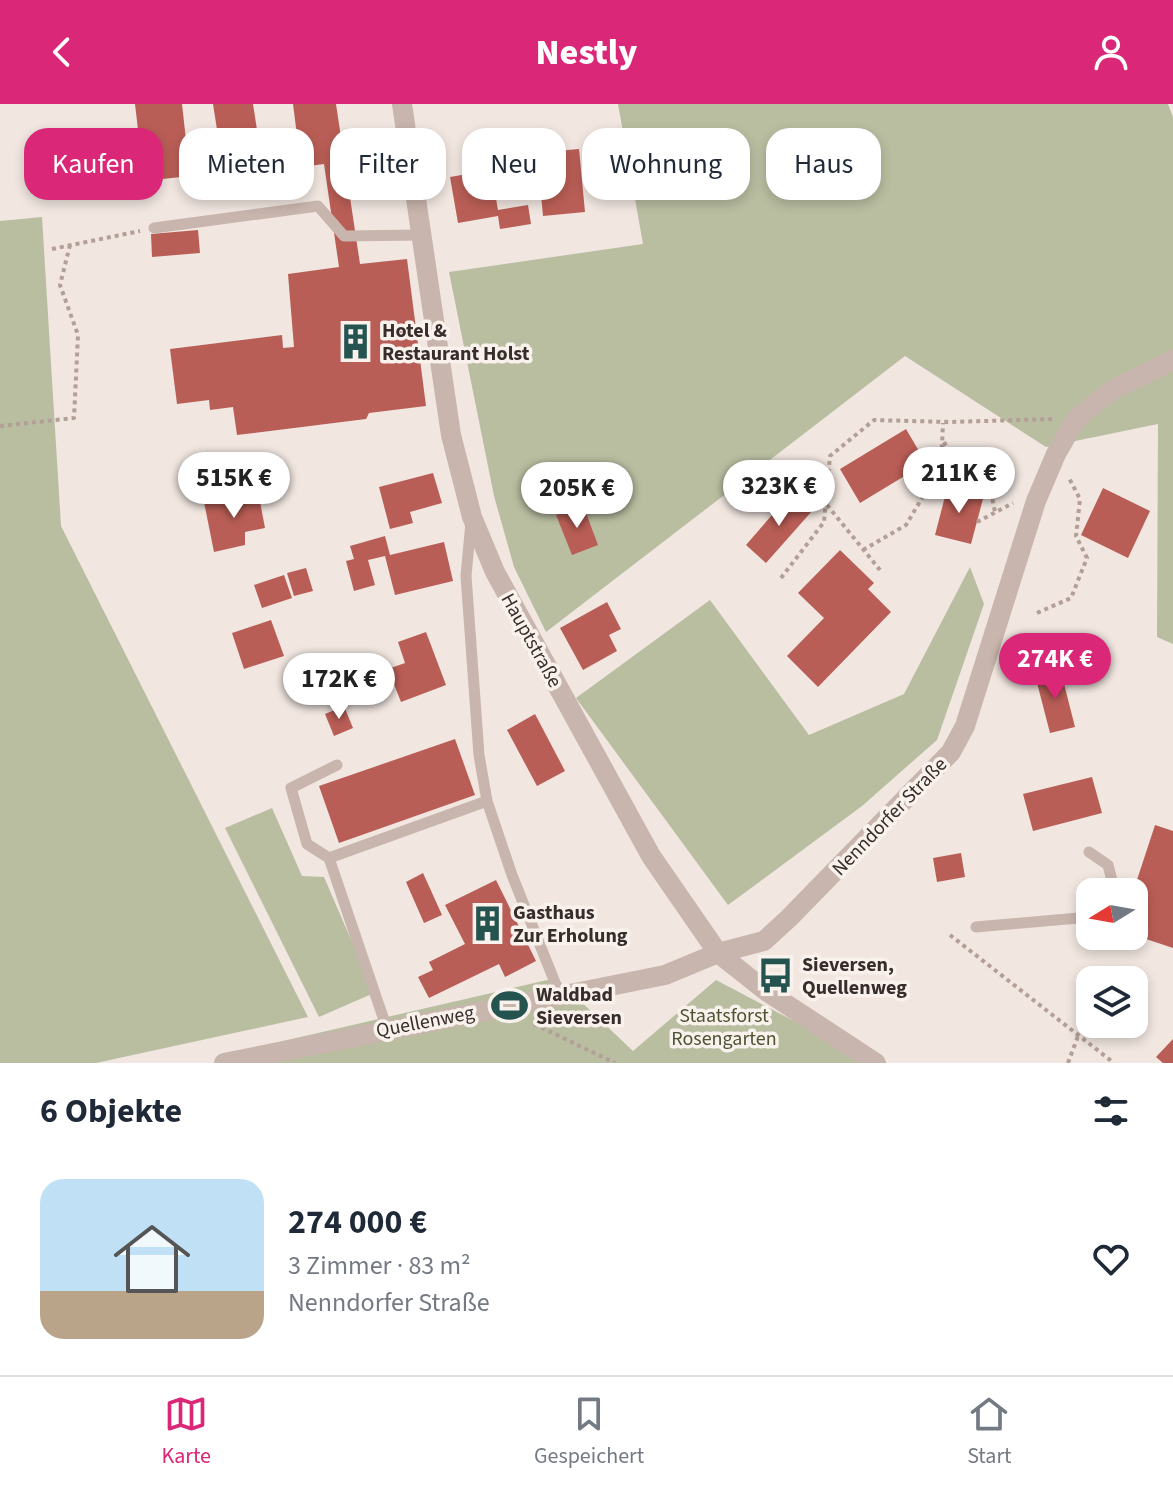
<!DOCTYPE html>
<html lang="de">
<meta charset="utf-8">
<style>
:root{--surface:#fff;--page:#f2f2f3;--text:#1f2937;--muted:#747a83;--line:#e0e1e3;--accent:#db2777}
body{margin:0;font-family:"Source Sans 3",sans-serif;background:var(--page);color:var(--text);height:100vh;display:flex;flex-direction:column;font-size:30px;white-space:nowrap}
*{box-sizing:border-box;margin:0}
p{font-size:26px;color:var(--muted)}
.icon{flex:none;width:44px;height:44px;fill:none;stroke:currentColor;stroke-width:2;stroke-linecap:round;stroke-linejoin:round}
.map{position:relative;height:959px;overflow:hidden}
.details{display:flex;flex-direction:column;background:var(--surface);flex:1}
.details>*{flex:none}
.guide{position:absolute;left:24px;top:24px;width:1126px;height:72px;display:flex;gap:16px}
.needle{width:52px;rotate:259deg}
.controls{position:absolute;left:1076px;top:774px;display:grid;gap:16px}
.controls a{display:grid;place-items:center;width:72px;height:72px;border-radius:16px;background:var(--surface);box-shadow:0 4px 12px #0003;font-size:40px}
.price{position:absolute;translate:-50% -68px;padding:0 18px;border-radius:28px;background:#fff;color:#222;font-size:26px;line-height:52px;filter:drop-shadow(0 2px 4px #0008)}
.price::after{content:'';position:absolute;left:50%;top:48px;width:24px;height:18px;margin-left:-12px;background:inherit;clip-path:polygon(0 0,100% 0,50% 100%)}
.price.current{background:var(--accent);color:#fff}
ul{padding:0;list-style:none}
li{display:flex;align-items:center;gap:24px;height:200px;padding:0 40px}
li+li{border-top:2px solid var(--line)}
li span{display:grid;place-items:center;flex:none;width:224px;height:160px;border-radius:24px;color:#555}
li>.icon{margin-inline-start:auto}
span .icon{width:96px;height:96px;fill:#fffc;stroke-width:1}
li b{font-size:34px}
h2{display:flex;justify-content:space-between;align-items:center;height:96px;padding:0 40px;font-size:34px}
.tag{padding:0 28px;border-radius:24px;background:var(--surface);box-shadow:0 4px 12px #0003;font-size:28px;line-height:72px}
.tag.current{background:var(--accent);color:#fff}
header{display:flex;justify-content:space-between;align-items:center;height:104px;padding:0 40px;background:var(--accent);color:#fff;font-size:36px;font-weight:800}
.dock{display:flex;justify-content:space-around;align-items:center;height:112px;border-top:2px solid var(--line);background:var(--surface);font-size:22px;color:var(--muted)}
.dock a{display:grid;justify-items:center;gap:4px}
.dock .current{color:var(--accent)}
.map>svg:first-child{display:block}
.green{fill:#b9bea1}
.building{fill:#b95e56}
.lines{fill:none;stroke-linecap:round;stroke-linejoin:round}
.path{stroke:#b39f97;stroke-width:4;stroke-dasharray:4 4;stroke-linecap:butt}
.service{stroke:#c8b5ad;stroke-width:11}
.minor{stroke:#c8b5ad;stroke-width:20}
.tertiary{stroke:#c8b5ad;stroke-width:20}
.labels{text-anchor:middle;stroke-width:7;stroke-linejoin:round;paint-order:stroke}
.poi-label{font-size:20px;font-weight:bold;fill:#372d2b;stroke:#f8f1ec;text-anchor:start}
.street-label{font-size:20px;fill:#372d2b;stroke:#f8f1ec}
.park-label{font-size:20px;fill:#4c5331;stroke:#f8f1ec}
</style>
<header><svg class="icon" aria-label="back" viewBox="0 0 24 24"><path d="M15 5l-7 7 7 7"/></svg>Nestly<svg class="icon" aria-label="person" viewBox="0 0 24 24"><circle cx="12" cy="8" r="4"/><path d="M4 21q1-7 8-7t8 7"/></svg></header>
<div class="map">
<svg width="1173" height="959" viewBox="0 0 1173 959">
<rect width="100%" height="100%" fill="#f1e6e0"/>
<path class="green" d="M618,0H1168L1173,13V540L1157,533L1158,320L1046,343L905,252L546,528L514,463L494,392L449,168L643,140Z
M42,113L61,422L308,913L96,959H0V117Z
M970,463L984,500L937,636L862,702L728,801L576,594L710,496L809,631L904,590Z
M272,704L302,772L324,773L374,889L319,913L225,724Z
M556,874L633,947L716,876L874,959H269L266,941Z"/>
<path class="building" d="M135,0H182L190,72L144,77Z
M213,0H253L264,71L225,77Z
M293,0H336L360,160L407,155L426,302L369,309L366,315L237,331L233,303L210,306L209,296L177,300L170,245L282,231L283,244L294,243L288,170L339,163L324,60L301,63Z
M579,45L585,108L543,112L539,70H530L529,60L523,61L522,50Z
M491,66L498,106L528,101L531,120L500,125L498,112L458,119L450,73Z
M198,126L200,149L152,153L151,130Z
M906,325L926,359L860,399L840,365Z
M433,369L442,399L410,408L413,419L390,425L379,383Z
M948,381L984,391L971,440L935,431Z
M1103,384L1150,407L1128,454L1081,431Z
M258,387L265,424L245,428V441L214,448L204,398Z
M791,389L812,407L766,459L746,441Z
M583,401L598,441L572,451L556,411Z
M385,432L390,451L444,438L453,477L395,491L385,452L368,456L375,481L354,487L346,457L354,455L350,442Z
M840,446L874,479L868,485L891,508L818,583L787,552L824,514L798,489Z
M306,464L313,487L294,492L287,469Z
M284,471L292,494L262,504L254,481Z
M607,498L621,525L609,531L617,547L583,566L560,524Z
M271,516L284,552L244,565L232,529Z
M426,528L446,581L401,598L388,565L405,559L398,538Z
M1060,564L1075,623L1050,629L1035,571Z
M344,602L353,624L334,632L325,610Z
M535,610L565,667L537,682L507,626Z
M455,635L475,691L339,739L319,682Z
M1092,673L1102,709L1033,727L1023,690Z
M1155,721L1173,727V844L1134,831L1133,788Z
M961,749L965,773L937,778L933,754Z
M423,769L442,811L424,819L406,778Z
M496,776L536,857L505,873L499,860L429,894L418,873L433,866L429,858L465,840L445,801Z
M1173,935V959H1163L1156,953Z"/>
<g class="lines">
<path class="path" d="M52,145L140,127
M0,322L74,314L78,231L60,181L70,141
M944,338L966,379L991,389L995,408
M827,401L880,466
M977,418L1013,399
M863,446L906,421L941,362L943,319
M781,474L824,418L830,352L874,316L949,318L1054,315
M1037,509L1071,494L1087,454L1076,432L1080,395L1069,374
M950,831L1114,959
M534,920L615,959
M1068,959L1078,932"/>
<path class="service" d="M154,124L318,102L344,132L421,131
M471,418L466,472L479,651L487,697L512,771L560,891
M1089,748L1108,761L1115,788
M329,754L307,740L291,684L337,661
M976,823L1090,813
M387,925L329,754L487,697"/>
<path class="minor" d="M224,959L665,871L718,849L764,837L789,814L951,648L965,622L1036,397L1056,350L1076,315L1112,286L1173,256"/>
<path class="tertiary" d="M402,0L451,331L472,413L495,468L651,752L718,849L766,887L876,959"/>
</g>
<defs>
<symbol id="building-bare" viewBox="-9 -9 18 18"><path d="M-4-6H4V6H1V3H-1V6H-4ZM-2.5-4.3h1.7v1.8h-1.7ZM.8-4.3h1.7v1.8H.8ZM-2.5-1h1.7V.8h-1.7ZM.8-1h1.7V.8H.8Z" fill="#255450" stroke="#f8f1ec" stroke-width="2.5" paint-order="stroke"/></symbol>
<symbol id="bus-bare" viewBox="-9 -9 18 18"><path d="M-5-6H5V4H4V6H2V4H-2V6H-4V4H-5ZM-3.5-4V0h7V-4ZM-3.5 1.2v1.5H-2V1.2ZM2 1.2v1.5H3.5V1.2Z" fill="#255450" stroke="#f8f1ec" stroke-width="2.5" paint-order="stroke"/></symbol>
<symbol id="stadium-bare" viewBox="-9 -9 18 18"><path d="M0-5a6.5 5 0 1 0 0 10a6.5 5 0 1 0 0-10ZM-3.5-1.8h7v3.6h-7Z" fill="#255450" stroke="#f8f1ec" stroke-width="2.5" paint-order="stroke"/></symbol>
</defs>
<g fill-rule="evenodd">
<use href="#building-bare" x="330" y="212" width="51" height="51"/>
<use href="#building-bare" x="462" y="794" width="51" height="51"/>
<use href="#bus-bare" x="750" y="846" width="51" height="51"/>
<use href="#stadium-bare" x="484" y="876" width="51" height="51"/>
</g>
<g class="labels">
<g class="poi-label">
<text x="382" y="233">Hotel &amp;<tspan x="382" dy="23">Restaurant Holst</tspan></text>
<text x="513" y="815">Gasthaus<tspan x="513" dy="23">Zur Erholung</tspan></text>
<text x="802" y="867">Sieversen,<tspan x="802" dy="23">Quellenweg</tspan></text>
<text x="536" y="897">Waldbad<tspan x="536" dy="23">Sieversen</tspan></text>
</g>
<g class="street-label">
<text transform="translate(532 536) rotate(61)" y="7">Hauptstraße</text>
<text transform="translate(889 712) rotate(-46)" y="7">Nenndorfer Straße</text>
<text transform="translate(425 917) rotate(-11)" y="7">Quellenweg</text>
</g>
<g class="park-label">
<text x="724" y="918">Staatsforst<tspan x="724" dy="23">Rosengarten</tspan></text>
</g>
</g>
</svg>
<div class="controls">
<a><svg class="needle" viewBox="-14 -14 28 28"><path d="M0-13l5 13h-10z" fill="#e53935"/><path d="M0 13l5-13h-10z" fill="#747a83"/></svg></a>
<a><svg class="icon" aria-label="layers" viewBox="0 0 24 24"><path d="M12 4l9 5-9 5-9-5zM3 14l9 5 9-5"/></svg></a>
</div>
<b class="price" style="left:959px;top:411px">211K €</b>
<b class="price" style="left:234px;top:416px">515K €</b>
<b class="price" style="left:779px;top:424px">323K €</b>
<b class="price" style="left:577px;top:426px">205K €</b>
<b class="price current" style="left:1055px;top:597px">274K €</b>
<b class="price" style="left:339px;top:617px">172K €</b>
<div class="guide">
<a class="tag current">Kaufen</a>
<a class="tag">Mieten</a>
<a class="tag">Filter</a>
<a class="tag">Neu</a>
<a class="tag">Wohnung</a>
<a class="tag">Haus</a>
</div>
</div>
<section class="details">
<h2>6 Objekte<svg class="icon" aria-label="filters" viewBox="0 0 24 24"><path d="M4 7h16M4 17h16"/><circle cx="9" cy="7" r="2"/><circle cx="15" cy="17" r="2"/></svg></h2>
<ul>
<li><span style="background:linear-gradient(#bfe0f5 70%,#b9a48a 0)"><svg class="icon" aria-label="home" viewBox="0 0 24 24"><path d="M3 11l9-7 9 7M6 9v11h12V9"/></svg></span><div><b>274 000 €</b><p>3 Zimmer · 83 m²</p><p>Nenndorfer Straße</p></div><svg class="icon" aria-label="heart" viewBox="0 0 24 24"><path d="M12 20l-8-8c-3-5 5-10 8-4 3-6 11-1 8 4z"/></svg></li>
</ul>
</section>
<nav class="dock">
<a class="current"><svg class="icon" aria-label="map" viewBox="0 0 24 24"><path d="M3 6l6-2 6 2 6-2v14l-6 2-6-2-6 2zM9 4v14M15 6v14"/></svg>Karte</a>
<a><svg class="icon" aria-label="saved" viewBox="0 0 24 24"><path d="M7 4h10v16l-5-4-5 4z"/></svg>Gespeichert</a>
<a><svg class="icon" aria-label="home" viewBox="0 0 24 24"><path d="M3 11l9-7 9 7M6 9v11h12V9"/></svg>Start</a>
</nav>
